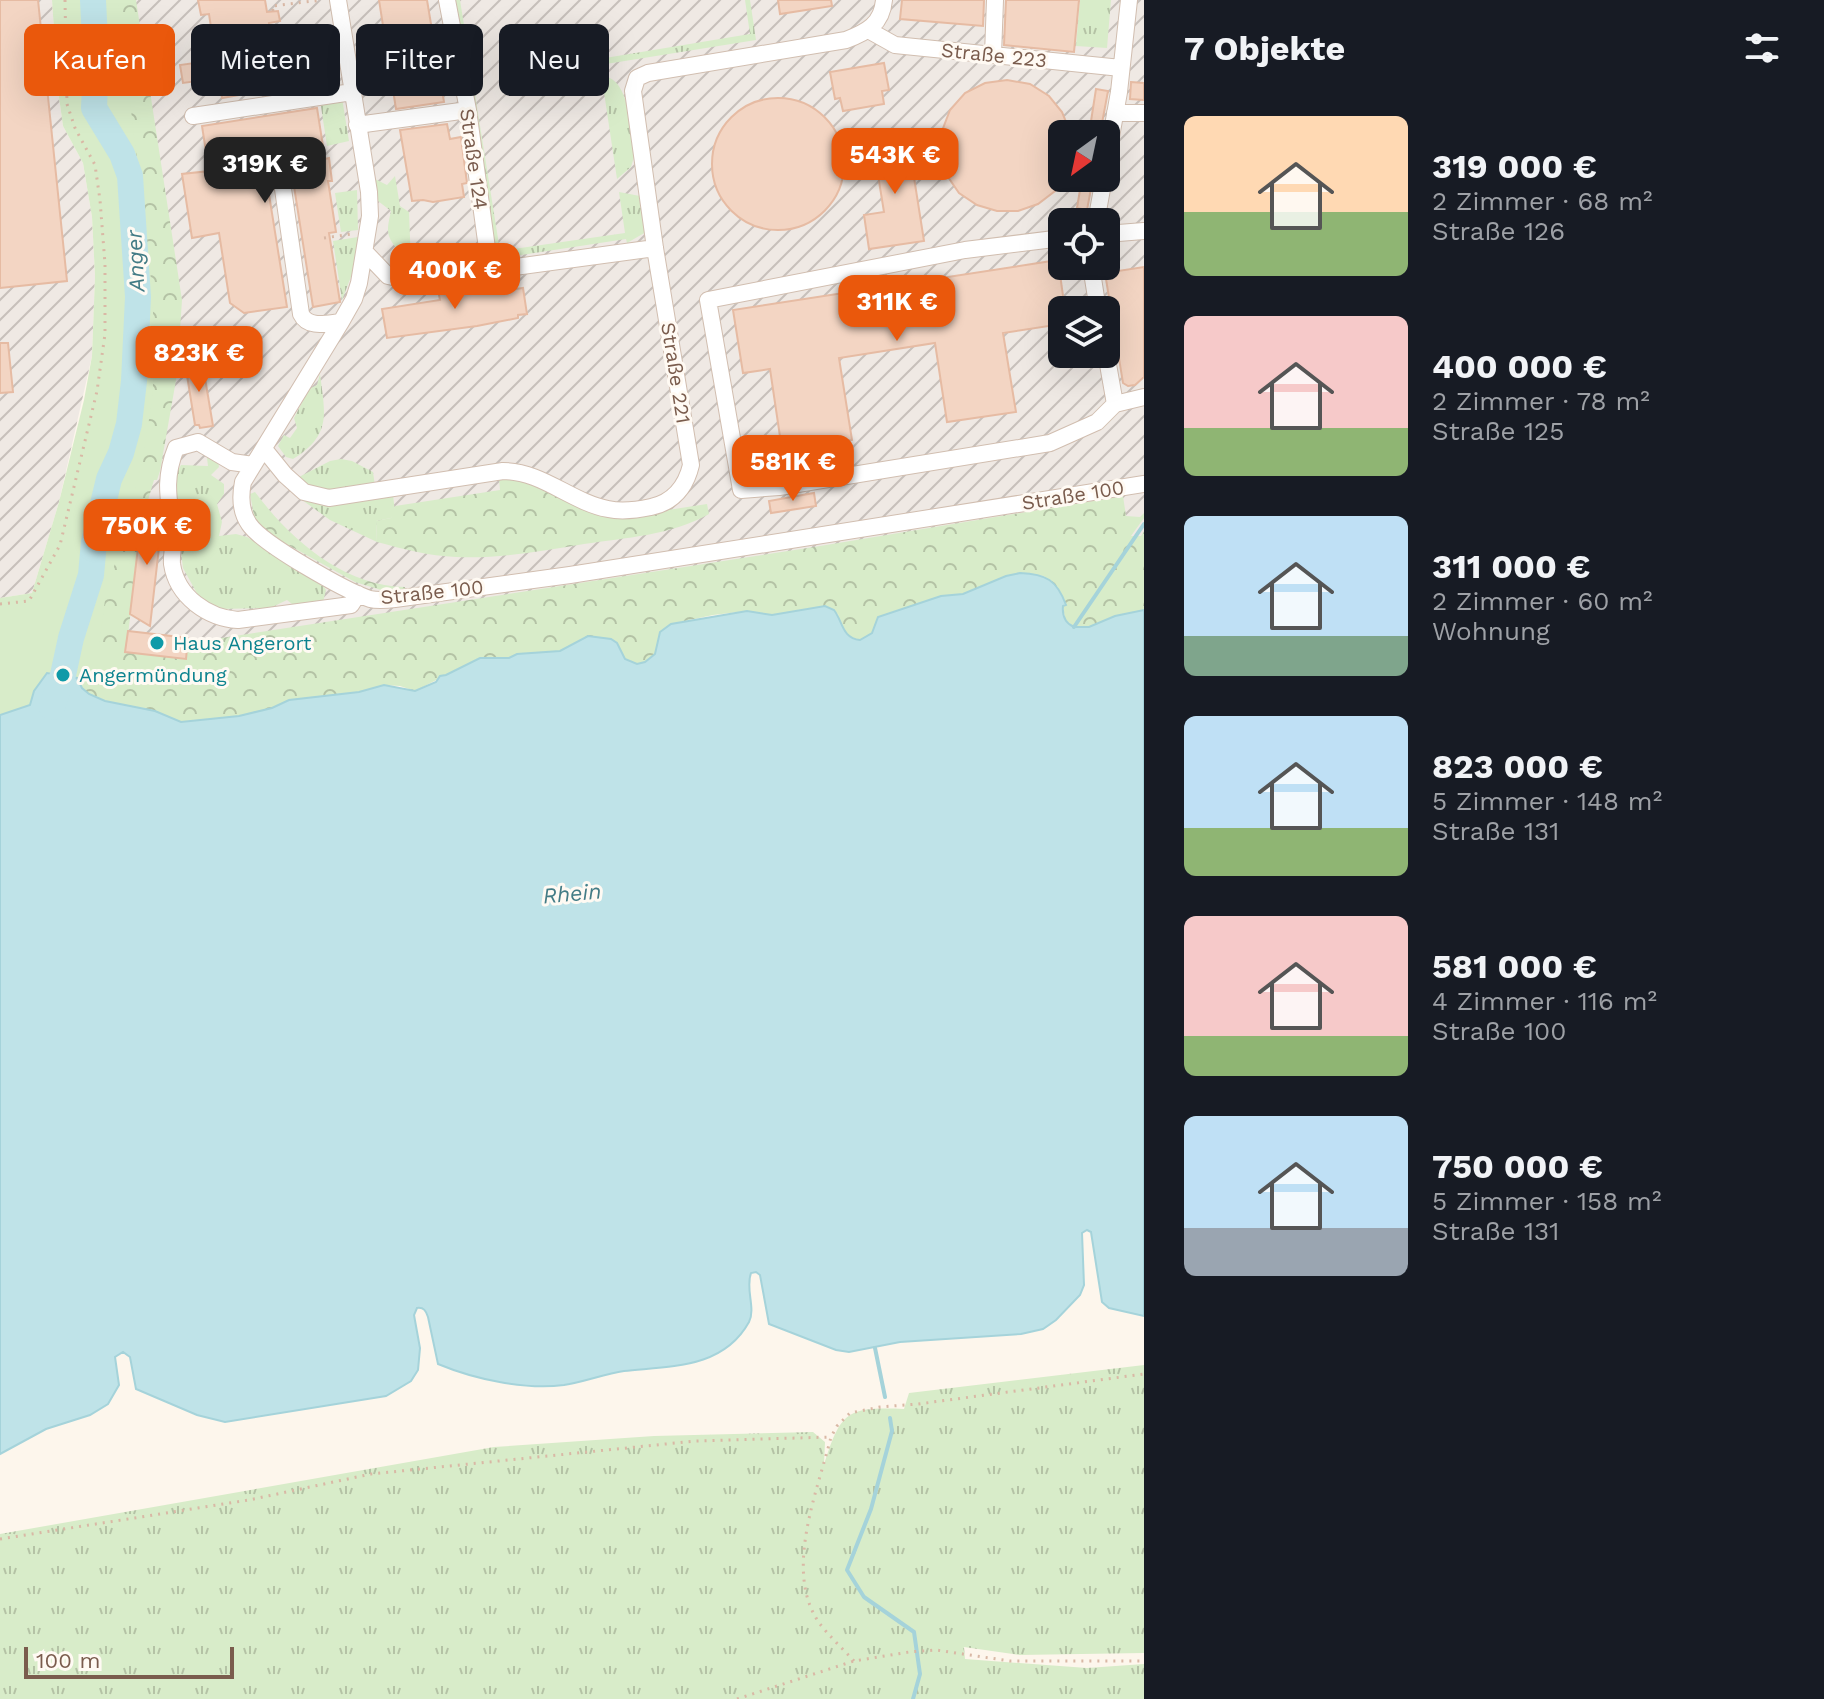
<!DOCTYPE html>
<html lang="de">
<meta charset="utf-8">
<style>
:root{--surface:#171b24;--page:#20242c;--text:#f1f3f6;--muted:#9ea1a6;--accent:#ea580c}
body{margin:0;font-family:"Work Sans",sans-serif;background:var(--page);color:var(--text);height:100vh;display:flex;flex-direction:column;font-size:30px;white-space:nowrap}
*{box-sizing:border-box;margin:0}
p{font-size:26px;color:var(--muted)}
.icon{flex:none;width:44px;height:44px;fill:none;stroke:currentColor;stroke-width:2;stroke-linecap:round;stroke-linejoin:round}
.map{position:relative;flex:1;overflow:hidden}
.drawer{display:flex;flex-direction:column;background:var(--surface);width:680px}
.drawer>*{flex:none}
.top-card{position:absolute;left:24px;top:24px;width:760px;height:72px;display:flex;gap:16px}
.needle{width:52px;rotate:213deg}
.controls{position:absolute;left:1048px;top:120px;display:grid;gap:16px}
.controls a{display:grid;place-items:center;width:72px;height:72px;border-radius:12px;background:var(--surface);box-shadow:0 8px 32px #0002;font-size:40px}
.scale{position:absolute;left:24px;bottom:20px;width:210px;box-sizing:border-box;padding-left:8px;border:4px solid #7a5c4d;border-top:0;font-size:22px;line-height:28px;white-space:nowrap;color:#7a5c4d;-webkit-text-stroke:6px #fffaf3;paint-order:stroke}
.price{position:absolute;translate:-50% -68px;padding:0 18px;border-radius:16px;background:var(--accent);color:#fff;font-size:26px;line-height:52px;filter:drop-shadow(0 2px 4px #0008)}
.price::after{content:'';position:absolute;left:50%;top:48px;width:24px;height:18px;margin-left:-12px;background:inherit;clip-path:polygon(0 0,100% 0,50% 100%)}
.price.selected{background:#222;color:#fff}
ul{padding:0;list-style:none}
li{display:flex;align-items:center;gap:24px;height:200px;padding:0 40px}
li span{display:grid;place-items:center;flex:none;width:224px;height:160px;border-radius:12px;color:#555}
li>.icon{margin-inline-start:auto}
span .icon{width:96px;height:96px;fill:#fffc;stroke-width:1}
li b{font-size:34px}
h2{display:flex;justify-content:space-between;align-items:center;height:96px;padding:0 40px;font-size:34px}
.pill{padding:0 28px;border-radius:12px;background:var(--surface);box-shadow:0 8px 32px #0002;font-size:28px;line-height:72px}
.pill.selected{background:var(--accent);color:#fff}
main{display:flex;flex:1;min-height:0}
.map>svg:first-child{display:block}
.industrial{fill:url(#industrial-furrows);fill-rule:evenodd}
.grass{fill:url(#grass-tufts)}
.forest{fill:url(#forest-crowns)}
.park{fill:#d8ecc9}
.water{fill:#bfe3e8;stroke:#a5d3da;stroke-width:2}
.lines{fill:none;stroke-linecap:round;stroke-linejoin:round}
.stream{stroke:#a5d3da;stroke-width:4}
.river{stroke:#bfe3e8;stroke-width:26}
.building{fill:#f3d5c3;stroke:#e6bba3;stroke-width:2}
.minor-casing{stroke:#d1beb0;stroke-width:18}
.path{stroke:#d9b8a5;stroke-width:3;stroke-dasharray:2 6;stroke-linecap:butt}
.minor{stroke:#fff;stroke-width:16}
.culture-dot{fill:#0f9aa8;stroke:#fffaf3;stroke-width:3}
.labels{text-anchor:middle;stroke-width:6;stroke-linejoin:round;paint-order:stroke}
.street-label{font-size:20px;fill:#7a5c4d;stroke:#fffaf3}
.culture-label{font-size:20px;fill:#0d838f;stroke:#fffaf3;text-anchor:start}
.water-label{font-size:22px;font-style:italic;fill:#437c86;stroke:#fffaf3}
</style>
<main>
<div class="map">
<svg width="1144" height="1699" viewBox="0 0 1144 1699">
<defs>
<pattern id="industrial-furrows" width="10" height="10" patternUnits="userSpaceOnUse" patternTransform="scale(2)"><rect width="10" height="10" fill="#efe9e4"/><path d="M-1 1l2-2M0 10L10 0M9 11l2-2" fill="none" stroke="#c7c0bb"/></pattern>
<pattern id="grass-tufts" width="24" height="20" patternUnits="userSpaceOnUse" patternTransform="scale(2)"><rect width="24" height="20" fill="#d8ecc9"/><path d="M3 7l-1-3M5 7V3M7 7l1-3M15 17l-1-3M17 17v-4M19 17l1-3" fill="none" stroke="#b4c2a5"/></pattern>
<pattern id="forest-crowns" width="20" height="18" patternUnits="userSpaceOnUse" patternTransform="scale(2)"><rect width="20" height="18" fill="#d8ecc9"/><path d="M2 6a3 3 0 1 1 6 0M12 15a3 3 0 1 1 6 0" fill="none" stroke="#b4c2a5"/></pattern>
</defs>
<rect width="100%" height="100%" fill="#fdf6ec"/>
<path class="industrial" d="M0,0H52L58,90L63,126L83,163L92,217L95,276L92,356L59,502L32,593L0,598Z
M118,0H1144V536L1095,539L221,680L107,683ZM1062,134H1106V178H1062ZM1062,222H1106V266H1062ZM1062,310H1106V354H1062Z"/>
<path class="grass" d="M451,0H460L500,251L625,233L619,192L640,196L646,232L627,243L626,239L495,259Z
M745,0H750L756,40L606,64L608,77C631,86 631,135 634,157L631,167L617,179L599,59L750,34Z
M1080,0H1111L1107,48L1076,46Z
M342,98L349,141L327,146L320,100Z
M395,176L400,206L409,212L411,263L408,265L398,263L401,254C386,236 386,233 391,211L378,201L375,179L387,185Z
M357,190L358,230L341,232L335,193Z
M358,237L352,274L342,300L333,241Z
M320,374C325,414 332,435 293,459L286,457L278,446L284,435L290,438L297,428L294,418L309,389L317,385Z
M212,457L218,461L219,467L211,475L224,484V494L217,504L222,522L219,536L236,534L247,537L318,579L326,590L323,602L297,608L287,600L270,608L216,609L199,597L183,568L172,481L181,465L208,466L207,458Z
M341,459L352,461L373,472L375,486C346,490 322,501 299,477L330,461Z
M393,495L395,512L391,518L376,521L377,542L330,520L298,497L316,504H329Z
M1144,1365V1653L1019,1655L964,1647L965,1659L1087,1668L1144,1664V1699H0V1534L494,1447L654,1436L813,1432L825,1442L824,1465C841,1411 847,1407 904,1409L909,1393Z"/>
<path class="forest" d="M99,0H136L182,300L179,345L182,346L160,471L157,480H154L141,524L126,652L190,648L195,642L814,547L1123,496L1126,516L1140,517L1144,513V518L1131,536H1141L1144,531V610L1115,616L1089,627H1074L1065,619L1063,606L1044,576L1020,573L963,594L941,596L879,617L872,633L860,640C847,639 840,627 838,614L817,607L772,615L747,611L713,615L671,624L660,632L655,654L645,662L637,664L625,659L616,643L588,636L560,651L517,654L509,658H479L415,691L400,686L384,685L359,692L289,700L272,708L239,716L181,722L155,711L105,701L89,694L82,688L77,678L101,591Z
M511,476L622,517L707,504L709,514C672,535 625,538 584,544C541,551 499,559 456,557C429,556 403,549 377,542L376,521L391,518L395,506L500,490L499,478Z
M255,492C290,539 343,586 405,587V591L381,590L355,582L265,532L254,516L250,494Z"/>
<path class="park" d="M52,0H118L151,279L155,346L152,402L141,467L105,600L99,647L107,683L47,673L34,691L30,705L0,715V598L32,593L59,502L84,400L92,356L95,276L92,217L83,163L63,126L58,90Z"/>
<path class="water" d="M1020,573C1046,574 1057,580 1066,605L1063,606C1062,616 1065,623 1074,627H1089L1115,616L1144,610V1316L1109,1308L1102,1302L1091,1232L1087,1230L1082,1233L1084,1285L1080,1295L1056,1320L1043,1329L1021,1334L900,1342L849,1352L836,1350L769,1324L760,1275L756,1272L751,1273C745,1289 756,1308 749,1322C723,1369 670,1366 624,1371C604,1374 584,1382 564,1385C524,1390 474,1379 438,1364L428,1317C426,1311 424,1307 417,1308L414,1315L420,1348L418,1370L411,1381L386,1396L225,1422L197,1415L136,1389L130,1357L123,1352L115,1357L119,1385L108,1404L90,1415L46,1429L0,1454V715L30,705L34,691L47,673L77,678L82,688L89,694L105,701L155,711L181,722L239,716L272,708L289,700L359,692L384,685L415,691L436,682L440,676L446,675L480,658H509L517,654L560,651L588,636L611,639L617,643L625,659L637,664L645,662L655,654L660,632L671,624L747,611L772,615L825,606L834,610C843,622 842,638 860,640L872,633L878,617L941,596L963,594L1006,576Z"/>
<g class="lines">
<path class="stream" d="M1074,627L1144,524
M875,1348L885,1397
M890,1418L892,1431L871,1509L847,1570L864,1597L914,1632L920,1674L913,1699"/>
<path class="river" d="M52,707L63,675L71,638L91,575L94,542L109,479L121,453L129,424L134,381L138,297L130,176L122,154L94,108L96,62L93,0"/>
</g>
<path class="building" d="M0,0H38L67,281L0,288Z
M198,0H265L267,12L278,11L280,21L269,23L273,50L332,41L339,82L313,86L311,75L244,87L245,94L222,98L219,78L183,83L180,65L216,60L209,14L201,15Z
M379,0H427L444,102L396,109Z
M778,0H831L832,6L780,14Z
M902,0H984L983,26L900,19Z
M1006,0H1079L1074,52L1004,45Z
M884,63L889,90L882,91L884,104L843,111L840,98L835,99L830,72Z
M1007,80L1030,84L1049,96L1062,112L1071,134H1062V179L1055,191L1038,204L1018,211H997L977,205L959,193L946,174L940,153L942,131L950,110L965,93L985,83Z
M1131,82L1144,83V100L1130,99Z
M1096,89L1108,91L1100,134H1089Z
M712 164a66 66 0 1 1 132 0a66 66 0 1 1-132 0Z
M317,108L325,159L329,158L332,181H328L336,232L329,233L340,302L313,307L293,180L290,175L281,171L275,174L271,181L267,182L287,307L244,313L230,303L219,233L192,238L182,174L209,171L202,126Z
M447,124L450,139L461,137L467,183L462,184L464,197L433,202L423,200L412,201L400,130Z
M907,133L924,241L869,249L864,215L884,212L872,138Z
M1082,178H1093L1087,210L1077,208Z
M1058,260L1065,310H1062V324L1003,333L1016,412L947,422L935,343L839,358L852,440L782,450L770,369L743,373L733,310Z
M1144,267V377L1135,385L1128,386L1123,383L1105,273Z
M486,283L488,293L523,288L527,314L518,315V318L477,326L387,338L382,309L440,300L438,290Z
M0,343H8L13,392L0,393Z
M202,360L213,426L200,428L199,425H195L185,363Z
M814,493L816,506L771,513L769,501Z
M150,504L158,505L161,530L150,626L130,614L141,523L147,524Z
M128,631L188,638L186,659L125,652Z"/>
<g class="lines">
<defs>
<path id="minor" d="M338,0L369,192L370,216L359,283L354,299L341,322L243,482C240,497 240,511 249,524C262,544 346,591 370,599C378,601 387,600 395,599L570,575L1144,484
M447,0L468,110L490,270
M870,31L895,45L1121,68
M993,55L995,0
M1115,113H1144
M193,116L352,92
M357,125L468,110
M1106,165L1119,92L1129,0
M282,182L301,314C308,329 328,323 341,322
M1096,222L1104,178
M1106,234L1144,231
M1062,238L965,250L708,300L741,490L779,487L1050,443L1097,422L1115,404L1144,397
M365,252L388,276L412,281L655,248
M1091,266L1098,310
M1106,353L1115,404
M264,449L285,475L304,492L329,498L503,471C542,471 571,502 608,509C622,512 637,510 651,507C674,502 686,486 691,465L655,248L633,91L637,78L648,73L846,40C867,32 882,24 884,0
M253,465L232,462L198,442L176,448C163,480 169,500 173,533C175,543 171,554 172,564C177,597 208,618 238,620L351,605L358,594"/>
</defs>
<use href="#minor" class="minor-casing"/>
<path class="path" d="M273,11L272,6L322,0
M324,238L352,234
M0,604L29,601L60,545L97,391L105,334V264L100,200L95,165L75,128L67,104L65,0
M0,1539L249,1500L371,1474L695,1441L831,1437
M854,1661C843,1649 830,1637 820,1624C783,1573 817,1493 831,1437L837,1426L850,1413L880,1407L918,1404L1144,1374
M737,1699L854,1661L909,1652L936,1650L1010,1661H1144"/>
<use href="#minor" class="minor"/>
</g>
<g class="culture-dot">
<circle cx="157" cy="643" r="8"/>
<circle cx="63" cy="675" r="8"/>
</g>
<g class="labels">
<g class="street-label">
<text transform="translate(994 55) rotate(6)" y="7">Straße 223</text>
<text transform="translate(474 159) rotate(82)" y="7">Straße 124</text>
<text transform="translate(676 373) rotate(81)" y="7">Straße 221</text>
<text transform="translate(1073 495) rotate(-9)" y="7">Straße 100</text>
<text transform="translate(432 592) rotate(-6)" y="7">Straße 100</text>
</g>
<g class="culture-label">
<text x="173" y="650">Haus Angerort</text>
<text x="79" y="682">Angermündung</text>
</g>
<g class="water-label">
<text transform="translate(135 261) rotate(-93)" y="8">Anger</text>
<text transform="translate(572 893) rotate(-5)" y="8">Rhein</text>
</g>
</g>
</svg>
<div class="controls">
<a><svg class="needle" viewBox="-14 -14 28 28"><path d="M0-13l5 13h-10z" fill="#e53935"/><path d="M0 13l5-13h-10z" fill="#9ea1a6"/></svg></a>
<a><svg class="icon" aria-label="locate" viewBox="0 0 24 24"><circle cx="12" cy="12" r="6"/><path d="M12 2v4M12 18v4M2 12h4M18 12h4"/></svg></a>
<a><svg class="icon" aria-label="layers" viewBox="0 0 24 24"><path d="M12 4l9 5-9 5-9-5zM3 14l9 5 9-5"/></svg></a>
</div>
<div class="scale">100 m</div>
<b class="price" style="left:895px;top:196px">543K €</b>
<b class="price selected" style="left:265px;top:205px">319K €</b>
<b class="price" style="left:455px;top:311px">400K €</b>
<b class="price" style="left:897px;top:343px">311K €</b>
<b class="price" style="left:199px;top:394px">823K €</b>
<b class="price" style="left:793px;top:503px">581K €</b>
<b class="price" style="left:147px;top:567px">750K €</b>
<div class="top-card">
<a class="pill selected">Kaufen</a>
<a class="pill">Mieten</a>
<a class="pill">Filter</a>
<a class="pill">Neu</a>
</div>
</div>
<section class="drawer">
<h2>7 Objekte<svg class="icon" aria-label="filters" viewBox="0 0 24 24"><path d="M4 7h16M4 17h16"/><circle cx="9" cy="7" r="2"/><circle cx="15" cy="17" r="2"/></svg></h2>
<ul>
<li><span style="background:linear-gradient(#ffd9b3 60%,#8fb573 0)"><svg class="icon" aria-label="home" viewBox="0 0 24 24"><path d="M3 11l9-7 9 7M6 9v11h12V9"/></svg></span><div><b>319 000 €</b><p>2 Zimmer · 68 m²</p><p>Straße 126</p></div></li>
<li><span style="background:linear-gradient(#f6c9c9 70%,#8fb573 0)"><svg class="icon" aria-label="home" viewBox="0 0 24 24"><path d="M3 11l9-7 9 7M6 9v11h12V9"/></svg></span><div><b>400 000 €</b><p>2 Zimmer · 78 m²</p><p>Straße 125</p></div></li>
<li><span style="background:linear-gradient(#bfe0f5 75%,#7fa58c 0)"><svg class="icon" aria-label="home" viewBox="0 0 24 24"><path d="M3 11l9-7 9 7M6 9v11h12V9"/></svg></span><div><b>311 000 €</b><p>2 Zimmer · 60 m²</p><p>Wohnung</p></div></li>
<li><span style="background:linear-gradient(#bfe0f5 70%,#8fb573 0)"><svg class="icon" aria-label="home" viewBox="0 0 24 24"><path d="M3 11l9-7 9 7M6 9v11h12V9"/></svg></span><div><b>823 000 €</b><p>5 Zimmer · 148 m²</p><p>Straße 131</p></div></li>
<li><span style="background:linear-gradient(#f6c9c9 75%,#8fb573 0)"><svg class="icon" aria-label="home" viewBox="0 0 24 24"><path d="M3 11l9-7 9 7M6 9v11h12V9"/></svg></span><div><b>581 000 €</b><p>4 Zimmer · 116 m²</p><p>Straße 100</p></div></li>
<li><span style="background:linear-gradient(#bfe0f5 70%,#9aa5b1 0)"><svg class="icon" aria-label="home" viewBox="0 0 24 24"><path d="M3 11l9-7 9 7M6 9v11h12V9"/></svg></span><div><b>750 000 €</b><p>5 Zimmer · 158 m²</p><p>Straße 131</p></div></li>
</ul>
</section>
</main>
